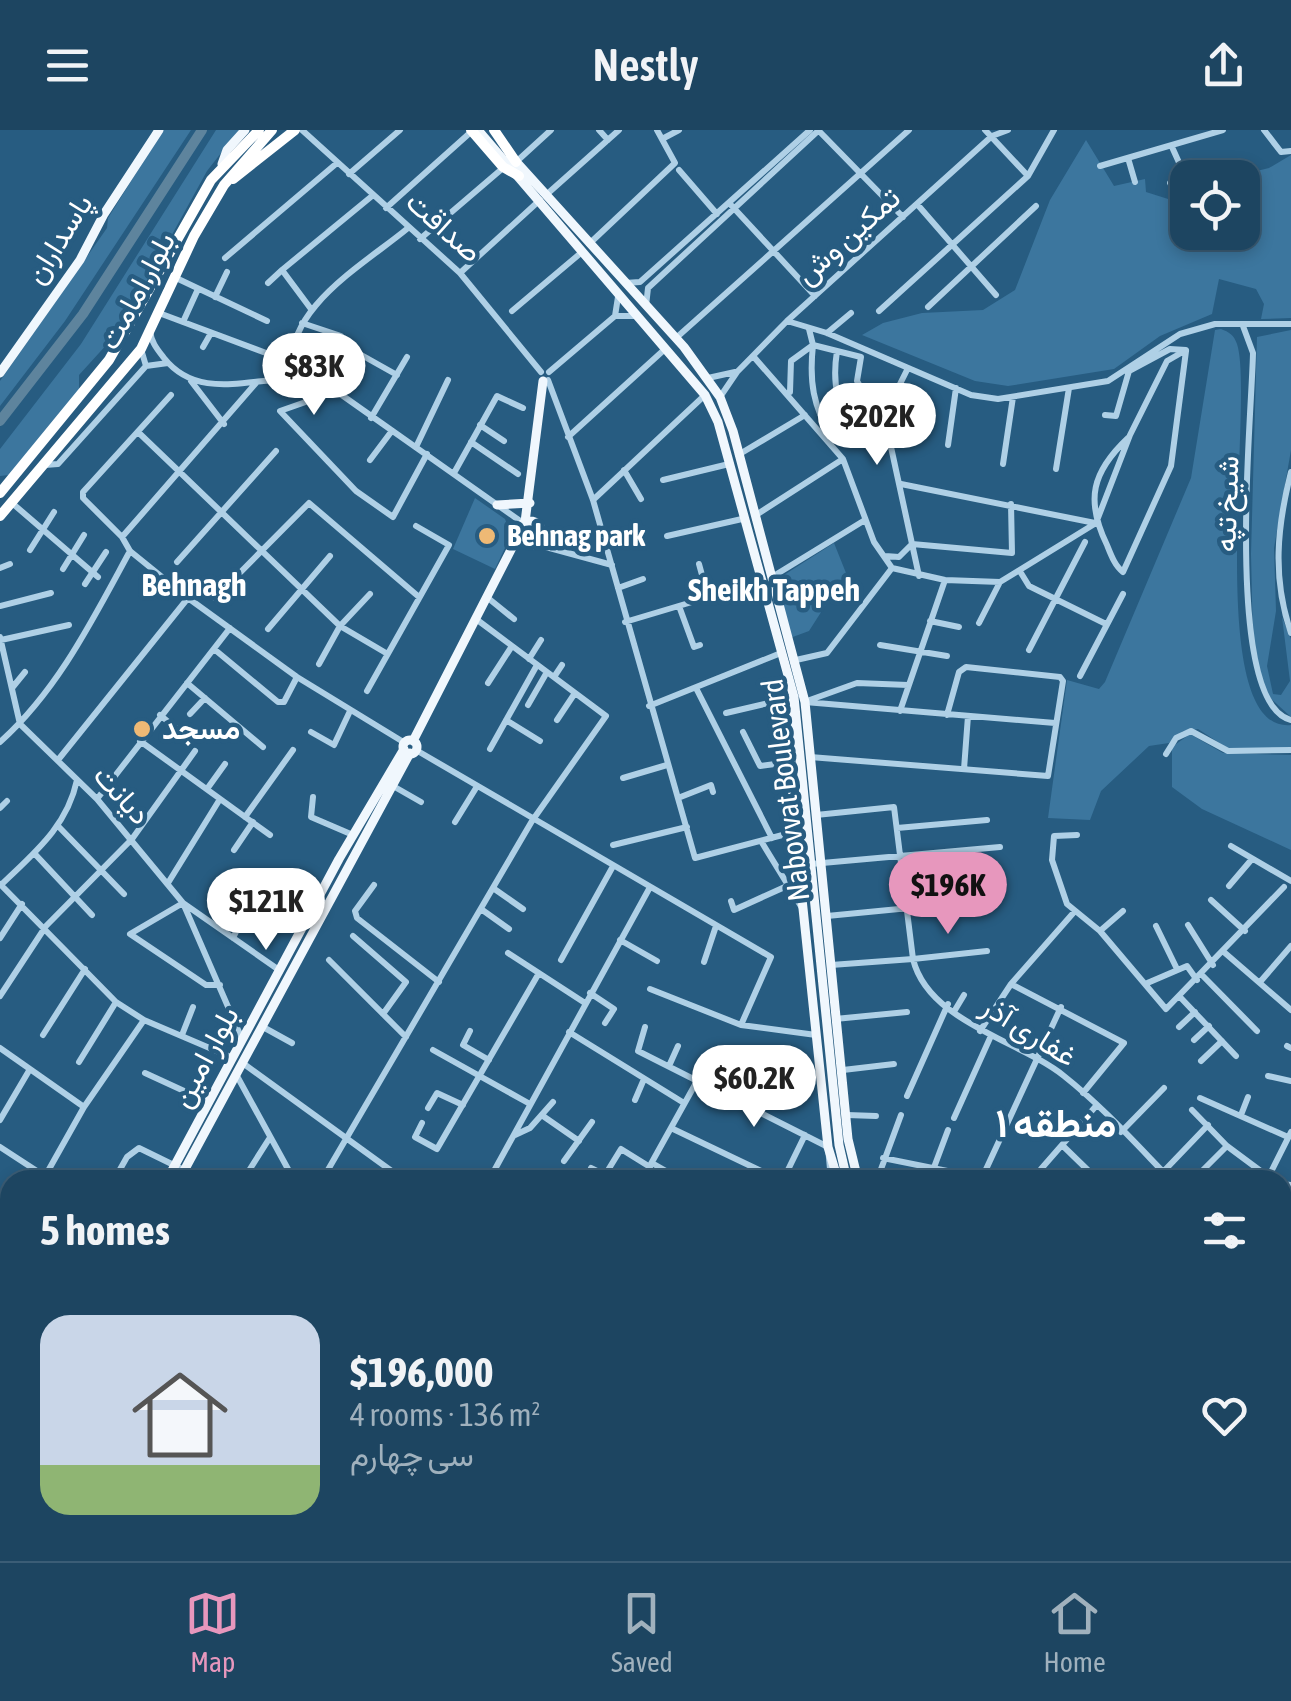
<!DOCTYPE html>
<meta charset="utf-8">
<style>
:root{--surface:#1d4561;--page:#254c67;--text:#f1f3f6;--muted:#a0b1bd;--line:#3b5d76;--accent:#e797bd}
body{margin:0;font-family:"Asap Condensed",Vazirmatn,sans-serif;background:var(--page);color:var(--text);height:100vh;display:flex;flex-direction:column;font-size:38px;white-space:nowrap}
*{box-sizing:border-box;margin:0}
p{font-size:32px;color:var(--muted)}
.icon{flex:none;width:55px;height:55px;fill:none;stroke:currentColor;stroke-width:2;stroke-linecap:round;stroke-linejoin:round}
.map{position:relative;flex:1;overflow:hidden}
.drawer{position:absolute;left:0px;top:1040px;width:1292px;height:392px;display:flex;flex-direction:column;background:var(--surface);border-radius:30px 30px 0 0;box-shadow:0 5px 15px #0003,0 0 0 2px var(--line)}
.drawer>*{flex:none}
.tools{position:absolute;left:1170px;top:30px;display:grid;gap:20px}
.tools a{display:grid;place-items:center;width:90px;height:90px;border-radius:20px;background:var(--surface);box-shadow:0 5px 15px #0003,0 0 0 2px var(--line);font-size:50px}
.price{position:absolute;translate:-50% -85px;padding:0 22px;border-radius:35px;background:#fff;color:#222;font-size:32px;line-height:65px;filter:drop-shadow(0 2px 5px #0008)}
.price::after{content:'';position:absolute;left:50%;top:60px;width:30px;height:22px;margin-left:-15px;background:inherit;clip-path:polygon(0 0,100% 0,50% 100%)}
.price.current{background:var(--accent);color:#111}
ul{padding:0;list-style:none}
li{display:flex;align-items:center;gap:30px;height:250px;padding:0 40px}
li span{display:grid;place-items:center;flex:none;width:280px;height:200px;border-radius:30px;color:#555}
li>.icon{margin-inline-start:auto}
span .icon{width:120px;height:120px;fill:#fffc;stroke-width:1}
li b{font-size:42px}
h2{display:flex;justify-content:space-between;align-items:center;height:120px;padding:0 40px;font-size:42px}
header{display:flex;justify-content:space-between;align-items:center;height:130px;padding:0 40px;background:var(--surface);font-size:45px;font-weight:600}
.dock{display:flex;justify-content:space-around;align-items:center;height:140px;border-top:2px solid var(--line);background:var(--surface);font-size:28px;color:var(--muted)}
.dock a{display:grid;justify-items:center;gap:5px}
.dock .current{color:var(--accent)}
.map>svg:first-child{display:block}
.green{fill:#3c769e}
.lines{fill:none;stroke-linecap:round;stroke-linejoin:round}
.river{stroke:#5e849d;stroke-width:10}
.minor{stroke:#afd0e6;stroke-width:6}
.major{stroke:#f0f7fd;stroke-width:9}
.highway{stroke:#fff;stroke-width:10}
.poi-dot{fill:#eeb975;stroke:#275c81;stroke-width:4}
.labels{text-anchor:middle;stroke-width:9;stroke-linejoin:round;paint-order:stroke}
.street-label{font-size:30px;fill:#fff;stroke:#275c81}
.poi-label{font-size:30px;font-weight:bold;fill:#fff;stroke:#275c81;text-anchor:start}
.neighbourhood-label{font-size:32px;font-weight:bold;fill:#fff;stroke:#275c81}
.district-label{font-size:40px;font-weight:bold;fill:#fff;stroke:#275c81}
</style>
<header><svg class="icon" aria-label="menu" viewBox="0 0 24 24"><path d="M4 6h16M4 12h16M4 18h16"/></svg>Nestly<svg class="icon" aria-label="share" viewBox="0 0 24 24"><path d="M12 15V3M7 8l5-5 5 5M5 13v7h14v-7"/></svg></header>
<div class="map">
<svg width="1291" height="1431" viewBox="0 0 1291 1431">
<rect width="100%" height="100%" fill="#275c81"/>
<path class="green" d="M163,0H191L65,191L0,276V251L107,98L108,88Z
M216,0H239L207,41L119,201L79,245V260L9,345L0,346V319L81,214Z
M1086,10L1114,56L1145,49L1146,62L1187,75L1188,102H1242V48L1232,47L1269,38L1291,25V188L1261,189L1264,174L1256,159L1219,149L1212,184L1160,206L1114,239L1008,256L975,251L862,205L883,193L922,183L983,180L1015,160L1050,70Z
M1221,199C1229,202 1234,205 1237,214C1255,268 1201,604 1291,595V620H1230L1198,599L1183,601L1169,613L1149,616L1101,661L1090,690L1048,688L1067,550L1099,559L1105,552L1191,348L1215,200Z
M1291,200V320L1274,418L1276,481L1267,536L1273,564L1281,565L1290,551L1282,487L1291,509V587L1266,564L1253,514L1251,424L1257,207Z
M475,368L505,389L511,405L495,439L453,419Z
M834,413L846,443L809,501L790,508L773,452Z
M1190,604L1223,623L1291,625V720L1202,679L1172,657V617Z"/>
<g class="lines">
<path class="river" d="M0,291L83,184L202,0"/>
<path class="minor" d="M302,0L460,143L541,242
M599,0L608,10
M818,0L903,87
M985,0L1028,46
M1264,0L1281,22L1291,21
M662,9L679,0
M1172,17L1186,48
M1128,28L1135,52
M516,32L551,0
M1100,36L1223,0
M679,40L717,84
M349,44L400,0
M1190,48L1201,44
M1170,53L1186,49
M546,65L619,0
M917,74L996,165
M731,75L815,166
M386,78L472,1
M420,109L503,38
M589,114L675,33L657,0
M225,128L337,33
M460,143L540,70
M174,147L267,191
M268,153L282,140
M625,153L640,152L810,0
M215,167L227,142
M618,167L615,186H636
M646,176L648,158L819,0
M928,177L1036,76
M311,179L282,140L372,66
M512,181L582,122
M879,181L1028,46L1054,0
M159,183L290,232
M787,191L827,203L971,265L998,269L1108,251L1180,204L1215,194H1291
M183,192L198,159
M302,193L341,206
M1243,196L1253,223C1252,284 1223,574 1291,590
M150,200C151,212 157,219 164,228C199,272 252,247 298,249C312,249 323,256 336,261L523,393
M827,203L851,183
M676,208L909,0
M203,217L211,203
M837,221C832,253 836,280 861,302
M356,222L397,245
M753,226L843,329L874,412L892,438L945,450L1000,452L1096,393L1130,305L1167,231L1186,220L1170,219L1129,241L1116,286L1105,285
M146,236L168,233
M908,238L888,278L886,294L919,446
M549,242L615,186
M294,248C277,182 365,134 408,98
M708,248L735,242
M548,250L593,370L695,728L794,702
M191,251L224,294
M334,262L280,281L356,361L393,387L427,324
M790,262L791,231L813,215L809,199
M171,265L83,362V368L122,407L130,421L188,468L297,547L405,613
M720,267L737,242L787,191L992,6L1008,0
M371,288L407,227
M480,295L504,311
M138,302L340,496L386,523
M568,307L665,219
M832,308C813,276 809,252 813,215L861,227L857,251L875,282
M1128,308C1092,342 1085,370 1107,415C1111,425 1115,436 1123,442L1171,336L1186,221
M471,312L518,344
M948,315L956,258
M416,317L448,250
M738,325L805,285
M370,330L391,302
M1003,334L1013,267
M45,335L58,334L146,236L141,219
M1056,339L1069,258
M624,340L641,369
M1291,342C1277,397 1272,448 1291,503
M454,343L497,266L523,278
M663,350L729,334
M901,354L1095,393
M593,370L705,265
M12,373L98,447
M756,385L843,329
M542,403L557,417
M667,406L742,389
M122,407L256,253
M535,414L612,435
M30,420L54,382
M885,426L899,427L912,414L1012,423L1011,374
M177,432L276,321
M699,434L708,467
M0,438L10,434
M63,439L84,405
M1021,443L1029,456L1106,494
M772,447L865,390
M85,454L106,422
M618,458L643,449
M215,468L309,373L419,467
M488,468L514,489
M0,476L51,463
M679,476L694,517L700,515
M930,491L959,497
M625,492L759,452
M979,493L1000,452
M268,499L330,426
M0,507L20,594L97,669L183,773L242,909
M1,510L69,495
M880,515L947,526
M214,519L278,572H284L297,547
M1029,520L1085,412
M529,529L541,510
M796,530L827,523L892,438
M319,534L340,496L370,464
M1080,546L1123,464
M554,547L562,535
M187,553L263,617
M488,553L512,516
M12,558L25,542
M696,558L772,708
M367,561L449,415L416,396
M807,571L857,553L908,555
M805,572L1055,593
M528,575L547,542
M649,576L781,523
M900,581L945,450
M726,583L794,567
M190,584L205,568
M160,585L177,599
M506,590L540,611
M557,590L575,563
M311,602L334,615L350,581
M743,602L760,636L790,632
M140,611L270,705
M0,612C58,560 93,489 130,421
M490,619L537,535
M416,620L771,827L741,895
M1166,624L1176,608L1191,601L1228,621L1291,620
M810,627L1048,646L1063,551L1060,547L966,537L959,542L947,585
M58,630L188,468
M964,639L968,586
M623,648L667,635
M393,656L421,672
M207,659L225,634
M313,667L311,687L353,705
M678,668L711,655L713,662
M97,669L230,498
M0,678L7,671
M816,685L894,677L913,829L987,821
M245,687L293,620
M455,692L476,658
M59,697L124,764
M897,698L987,690
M1077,705L1054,706L1052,730L1067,774L1100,801L1166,879L1284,757
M761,711L802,778
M613,715L687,697
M1231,716L1291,751
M234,720L253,692
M34,723L92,785
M811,734L1000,717
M229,743L255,763L233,808
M168,753L220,669
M0,754L116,872L144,890L233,928
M1,755C34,723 67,697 77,650
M374,755L355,781L357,788L439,852
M1229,756L1252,729
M493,758L523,779
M1211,770L1245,801
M731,771L734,780L787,756
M481,779L509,799
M827,786L971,772
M1188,795L1213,835
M1156,796L1177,839
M1100,801L1123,781
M353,806L406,852L383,884
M0,808L22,774
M620,810L657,831
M508,823L585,873
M1225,823L1291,880
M329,830L406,907
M561,830L612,738
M704,832L716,796
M831,835L913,829C928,892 1021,911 1064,946C1102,976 1137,1015 1171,1050
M1202,845L1257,901
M1260,852L1291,816
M1011,854L1124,913L1083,963
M1145,854L1187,836L1197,850
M220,855H206L130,804L183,773L279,840
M650,859L741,895L816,905
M590,863L614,879L605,893
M0,866L46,796L132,709L195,621
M1180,867L1236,926
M955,880L964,865
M835,889L907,882
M263,897L292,913
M645,897L638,921L828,1017L831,1050
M1179,897L1195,882
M470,901L463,915L489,930
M980,901L1011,854L1075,781
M569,902L684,973
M43,905L85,839
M182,905L193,877
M1194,910L1209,896
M1287,916L1291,918
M0,918L84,977
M433,920L530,974
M1201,931L1222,911
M79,932L116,872
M244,934L404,1050
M669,936L678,916
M843,940L894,934
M145,943L208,972
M237,946L294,1050
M1268,946L1291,951
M907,966L948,874
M1200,968L1288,1007
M635,970L644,949
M428,978L437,963L463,975
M1192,980L1227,1016L1266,1045
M847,985L876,986
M1241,985L1248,967
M543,986L579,1011
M954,988L990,908
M0,990L30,939
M422,993L415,1007L437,1019L539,843
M671,998L780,1050
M1121,1002L1164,958
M515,1005L530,998L553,972
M1062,1015L1098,1050
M0,1017L43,1045L48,1041L84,977L144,890
M883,1028L982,1048L1061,877
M564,1031L592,992
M652,1033L673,1045
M591,1038L605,1045L621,1019L650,1037
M933,1040L948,1000
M1163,1042L1208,995
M1270,1044L1291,1002
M1197,1046L1227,1016
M114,1050L127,1027L139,1018L184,1040
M243,1050L269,1009
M322,1050L532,691L606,586L476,489
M489,1050L649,759
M642,1050L697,951
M783,1050L805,1005
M877,1050L901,985
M1038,1050L1041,1039L1096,976
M1262,1050L1270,1044L1277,1050
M1282,1054L1291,1055
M1282,1102L1291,1093
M1282,1141L1291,1148
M0,1142L10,1126
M0,1155L10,1161
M1282,1178L1291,1168
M0,1194L5,1186
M0,1249L10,1255
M1282,1268L1291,1258
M1282,1284L1291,1291
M0,1295L10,1277
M1282,1329L1291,1336
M1282,1361L1291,1369
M0,1385L10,1391
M58,1422L71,1431
M333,1422L343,1431
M375,1422L384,1431
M518,1422L526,1431
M622,1422L632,1431
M766,1422L776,1431
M910,1422L920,1431
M1056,1422L1066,1431
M1177,1422L1180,1431
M41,1431L47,1422
M307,1431V1422
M363,1431L371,1422
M425,1431L433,1422
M608,1431L615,1422
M777,1431L784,1422
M870,1431L873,1422
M887,1431L894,1422
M928,1431L936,1422
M1029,1431L1036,1422
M1089,1431L1096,1422"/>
<path class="major" d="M478,0L705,265L718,292L794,567L839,1015L847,1050
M511,26L684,217L720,267L733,301L805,572L848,1009L858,1050
M222,34L227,20L245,0
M0,243L80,130L104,84L159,0
M497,375L530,373
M518 403a12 12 0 1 1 24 0a12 12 0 1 1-24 0Z
M525,392L543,251
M792,572L788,583L795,702L828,1017L838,1050
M403 617a7 7 0 1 1 14 0a7 7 0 1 1-14 0Z
M413,611L518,406
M167,1050L339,729L404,619
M179,1050L410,623
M0,1083L10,1089
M0,1095L10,1100
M0,1362L10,1347
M1282,1406L1291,1399
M487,1422L495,1431
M503,1422L511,1431
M1184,1422L1192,1431
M1201,1422L1210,1431
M672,1431L679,1422
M691,1431L698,1422
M1142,1431L1150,1422
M1154,1431L1161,1422
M1253,1431L1263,1422"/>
<path class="highway" d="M471,0L503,37L519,46
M494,0L516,32
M233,49L295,0
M0,363L109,230L211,50L259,0
M0,386L141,219L194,106L224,55L272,0"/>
</g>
<g class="poi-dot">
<circle cx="487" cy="406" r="10"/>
<circle cx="142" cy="599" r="10"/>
</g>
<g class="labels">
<g class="street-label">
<text transform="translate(444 97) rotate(42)" y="10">صداقت</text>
<text transform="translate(848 106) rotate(-42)" y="10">تمکین وش</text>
<text transform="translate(59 109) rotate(-58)" y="10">پاسداران</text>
<text transform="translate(137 161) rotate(-62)" y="10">بلوار امامت</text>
<text transform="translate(1227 374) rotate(-88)" y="10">شیخ تپه</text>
<text transform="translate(786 660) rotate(-97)" y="10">Nabovvat Boulevard</text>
<text transform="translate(122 665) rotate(48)" y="10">دیانت</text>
<text transform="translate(1029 901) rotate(32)" y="10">غفاری آذر</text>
<text transform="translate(205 927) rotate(-62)" y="10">بلوار امین</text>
</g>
<g class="poi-label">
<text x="507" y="416">Behnag park</text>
<text x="162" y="609">مسجد</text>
</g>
<g class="neighbourhood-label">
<text x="194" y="466">Behnagh</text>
<text x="774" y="471">Sheikh Tappeh</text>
</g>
<g class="district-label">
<text x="1056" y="1007">منطقه ۱</text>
</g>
</g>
</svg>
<div class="tools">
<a><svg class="icon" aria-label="locate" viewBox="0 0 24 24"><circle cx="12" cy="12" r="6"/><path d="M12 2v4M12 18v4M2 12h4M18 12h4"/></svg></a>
</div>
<b class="price" style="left:314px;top:288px">$83K</b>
<b class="price" style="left:877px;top:338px">$202K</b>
<b class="price current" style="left:948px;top:807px">$196K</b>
<b class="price" style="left:266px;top:823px">$121K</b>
<b class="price" style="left:754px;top:1000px">$60.2K</b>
<section class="drawer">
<h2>5 homes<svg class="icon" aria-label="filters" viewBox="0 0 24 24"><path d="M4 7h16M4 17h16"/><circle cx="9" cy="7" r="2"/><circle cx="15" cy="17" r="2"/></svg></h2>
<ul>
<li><span style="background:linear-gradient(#c9d6e8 75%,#8fb573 0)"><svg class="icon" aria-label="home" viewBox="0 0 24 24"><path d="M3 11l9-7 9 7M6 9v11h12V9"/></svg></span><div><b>$196,000</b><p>4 rooms · 136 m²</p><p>سی چهارم</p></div><svg class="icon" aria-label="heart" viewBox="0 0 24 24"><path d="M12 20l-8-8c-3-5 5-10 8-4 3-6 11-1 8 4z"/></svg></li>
</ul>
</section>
</div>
<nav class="dock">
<a class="current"><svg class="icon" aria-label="map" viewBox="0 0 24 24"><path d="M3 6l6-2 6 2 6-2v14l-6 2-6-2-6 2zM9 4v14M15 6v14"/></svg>Map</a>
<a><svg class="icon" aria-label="saved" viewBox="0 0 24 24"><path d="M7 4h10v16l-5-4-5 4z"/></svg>Saved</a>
<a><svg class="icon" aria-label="home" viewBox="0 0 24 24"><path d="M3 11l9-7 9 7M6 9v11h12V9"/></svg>Home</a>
</nav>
